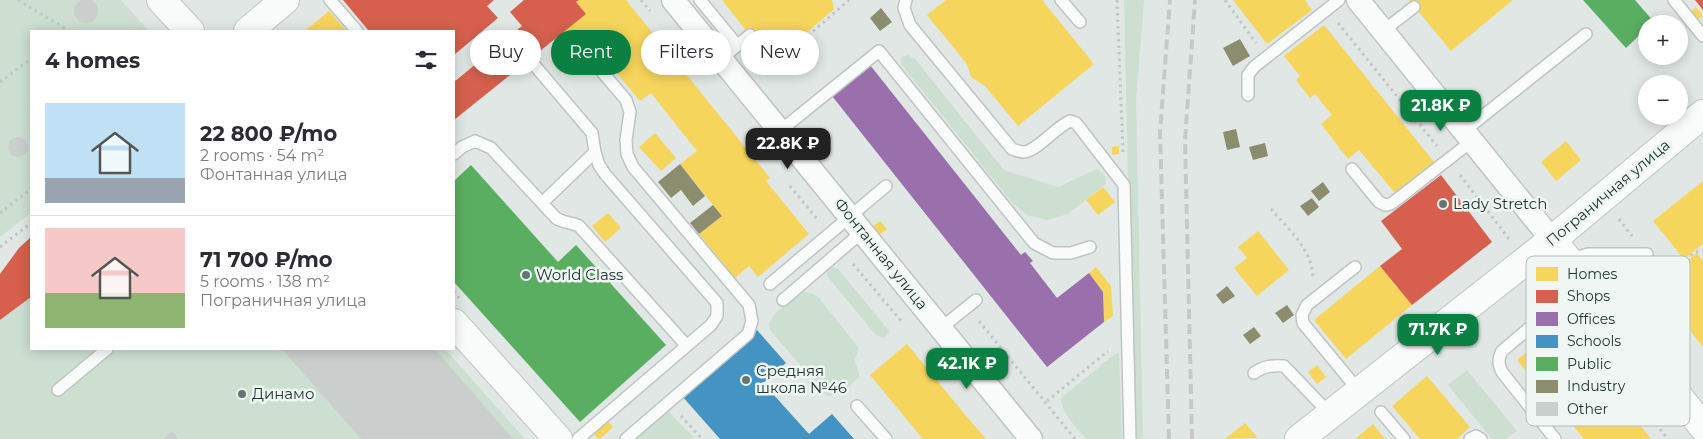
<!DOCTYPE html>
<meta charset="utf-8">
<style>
:root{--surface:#fff;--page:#f7f7f7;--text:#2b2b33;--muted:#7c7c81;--line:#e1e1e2;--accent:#0b8043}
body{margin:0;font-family:Montserrat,sans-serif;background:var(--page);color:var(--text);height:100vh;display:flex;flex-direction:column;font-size:19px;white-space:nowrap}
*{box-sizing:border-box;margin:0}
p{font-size:16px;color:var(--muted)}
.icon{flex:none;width:28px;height:28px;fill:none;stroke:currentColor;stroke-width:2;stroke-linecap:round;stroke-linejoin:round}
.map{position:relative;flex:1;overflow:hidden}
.sheet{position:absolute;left:30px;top:30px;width:425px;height:320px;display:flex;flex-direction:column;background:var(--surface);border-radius:0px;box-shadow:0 2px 12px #0003}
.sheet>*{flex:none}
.hud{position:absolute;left:470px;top:30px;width:475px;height:45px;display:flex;gap:10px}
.tools{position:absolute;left:1638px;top:15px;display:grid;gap:10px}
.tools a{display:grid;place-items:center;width:50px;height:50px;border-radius:50%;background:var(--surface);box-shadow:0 2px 12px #0003;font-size:25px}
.price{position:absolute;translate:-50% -42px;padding:0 11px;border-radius:10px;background:var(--accent);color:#fff;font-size:16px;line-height:32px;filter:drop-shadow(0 1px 2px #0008)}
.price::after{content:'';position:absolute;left:50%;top:30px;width:15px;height:11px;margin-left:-8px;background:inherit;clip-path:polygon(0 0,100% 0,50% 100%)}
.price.active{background:#222;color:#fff}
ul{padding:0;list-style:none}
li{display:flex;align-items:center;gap:15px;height:125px;padding:0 15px}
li+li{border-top:1px solid var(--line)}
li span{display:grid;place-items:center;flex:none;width:140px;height:100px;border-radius:0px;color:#555}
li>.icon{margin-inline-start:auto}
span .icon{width:60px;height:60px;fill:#fffc;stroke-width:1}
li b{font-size:21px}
h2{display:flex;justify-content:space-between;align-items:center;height:60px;padding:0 15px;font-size:21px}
.tag{padding:0 18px;border-radius:22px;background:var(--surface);box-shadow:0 2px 12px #0003;font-size:18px;line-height:45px}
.tag.active{background:var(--accent);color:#fff}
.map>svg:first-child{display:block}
.green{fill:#ccdfd1}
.homes{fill:#f6d55c}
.shops{fill:#d6604d}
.offices{fill:#9970ab}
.schools{fill:#4393c3}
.public{fill:#5aae61}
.industry{fill:#8c8c6e}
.building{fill:#cacfcd}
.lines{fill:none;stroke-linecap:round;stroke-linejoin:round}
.lane-casing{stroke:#bec4c1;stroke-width:14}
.street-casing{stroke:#bec4c1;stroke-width:25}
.secondary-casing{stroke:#bec5c2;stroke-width:30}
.path{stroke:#bfc7c4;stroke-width:3;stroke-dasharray:2.5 4;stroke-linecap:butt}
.lane{stroke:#fafbfb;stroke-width:11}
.street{stroke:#fafbfb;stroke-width:22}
.secondary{stroke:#fafbfb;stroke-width:28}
.rail{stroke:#c6c9c8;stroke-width:4;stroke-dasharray:10 5;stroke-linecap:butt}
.poi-dot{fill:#657570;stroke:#eff6f3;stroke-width:2}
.labels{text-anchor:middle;stroke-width:5;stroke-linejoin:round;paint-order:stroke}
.street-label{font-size:15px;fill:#223731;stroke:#eff6f3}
.poi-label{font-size:15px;fill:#223731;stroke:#eff6f3;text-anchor:start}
.key{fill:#eff6f3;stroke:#b2bdb9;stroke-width:1}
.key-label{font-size:14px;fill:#223731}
</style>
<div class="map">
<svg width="1703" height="439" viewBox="0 0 1703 439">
<rect width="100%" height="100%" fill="#e1e7e4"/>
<path class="green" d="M0,0H121L149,31H31V213L0,237Z
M1124,0H1144L1136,100L1143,439H1137L1129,220Z
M908,55L915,59L1004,170L1058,187L1097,169L1105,176L1106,184L1068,214L1047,220L1027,215L1013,204L901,64L902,57Z
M831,266L838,269L885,326L889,330L888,334L884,338L876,335L828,277L826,271Z
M805,292L813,294L819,298L858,347C859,353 856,355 855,360C855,366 860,370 859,377C850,385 839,400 826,395L770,330L769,323C776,311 791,297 805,292Z
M31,297V349H445L525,439H0V320Z
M1119,353L1122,439H1086C1077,427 1061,414 1061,398L1115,354Z
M1467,370L1517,431L1506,439H1492L1448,385Z
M669,412L695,439H636L664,415Z"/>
<path class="homes" d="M579,0H626L770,178L766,181L809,234L758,277L749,266L735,278L699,234L722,216L680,164L697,151L651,93L640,101L581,30L561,47L554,39L586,14L576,2Z
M722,0H832L834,9L772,63Z
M946,0H1042L1094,64L1018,126L985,86L971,77L967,64L927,15Z
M1233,0H1305L1312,10L1267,44Z
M1409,0H1513L1451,51Z
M1695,0H1703V10Z
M1696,7L1703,16L1695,22L1688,14Z
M329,11L347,31H305Z
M1324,25L1434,162L1395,193L1359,150L1348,159L1321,124L1332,115L1315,94L1310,98L1296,80L1300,76L1284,56Z
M655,133L676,158L661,171L639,147Z
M1566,141L1581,160L1556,181L1541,162Z
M1119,146V154L1112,155V147Z
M1703,181V244L1684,259L1653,221Z
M1103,187L1115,202L1098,215L1086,200Z
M608,213L621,228L605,242L592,226Z
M880,221L887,229L879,235L872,227Z
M1258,231L1289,270L1257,296L1234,268L1247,258L1238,247Z
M1697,253L1703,261V347L1655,287Z
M1380,266L1412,305L1346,359L1314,320Z
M1096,267L1111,286L1113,316L1104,322L1103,292L1089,273Z
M1559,326L1648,435L1651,439H1584L1535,379L1533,380L1517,360Z
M907,344L962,411L986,439H923L870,375Z
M1317,365L1326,377L1317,384L1308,372Z
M1427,376L1470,427L1457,439H1420L1392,406Z
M607,420L613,427L600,439H598L593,433Z
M1245,423L1258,438L1225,439Z
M1373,424L1385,439H1355Z"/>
<path class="shops" d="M343,0H494L487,6L498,18L454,55V31H369Z
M524,0H579L576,2L586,14L454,120V82L522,26L510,12Z
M1695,0H1703V10Z
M1441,175L1492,242L1412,305L1380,266L1402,249L1381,221Z
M31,237V297L0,320V274L19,248Z"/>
<path class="offices" d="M870,65L1021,255L1025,252L1033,261L1030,263L1057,298L1089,273L1103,292L1104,322L1047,367L832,96Z"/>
<path class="schools" d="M757,330L786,363L763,383L809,434L832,414L854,439H720L682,396Z"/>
<path class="public" d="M1583,0H1635L1654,22L1652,24H1646V29L1626,48Z
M471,165L558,262L576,245L666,345L580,422L454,282V181Z"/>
<path class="industry" d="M881,8L892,22L880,31L870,18Z
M1240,39L1250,56L1233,66L1223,48Z
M1236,129L1240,147L1227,150L1223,132Z
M1265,143L1268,156L1253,160L1249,147Z
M680,164L705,196L693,206L681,190L671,198L658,182Z
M1323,182L1330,192L1319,201L1311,191Z
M1312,198L1319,207L1308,216L1300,206Z
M713,205L722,216L699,234L690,223Z
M1227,286L1235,296L1223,304L1216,295Z
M1287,305L1294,315L1283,323L1275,313Z
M1254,327L1261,336L1250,344L1243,335Z"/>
<path class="building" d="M74 11a12 12 0 1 1 24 0a12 12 0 1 1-24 0Z
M8 147a10 10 0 1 1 20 0a10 10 0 1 1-20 0Z
M282,349H435L513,439H361Z
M172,431L178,439H163Z"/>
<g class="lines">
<defs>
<path id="lane" d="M330,0L357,31
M700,0L737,45
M906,0L904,8L910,25L1012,149C1015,150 1020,152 1024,152C1037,151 1056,127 1070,121L1076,123L1124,185L1130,439
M1061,0L1080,22
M1674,0L1703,36
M1383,31L1414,7
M576,41L626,100L630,112L626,140L627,154L633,167L749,305L752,321L748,334L626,439
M721,59L750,35
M536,67L592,133L595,152L599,165L605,174L717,303V316L711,325L578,439
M1248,95V75L1254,67L1339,0
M780,131L879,51L1034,243L1053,253H1071L1090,247
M1464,131L1586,34
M454,154L462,147L475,141L491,148L556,218C563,223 571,222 579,226L686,345
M1352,169L1379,202L1385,205L1391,204L1472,141
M542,203L595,152
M1571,264L1581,256L1588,254H1647
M1355,267L1307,305L1302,315L1303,323L1359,391
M770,284L886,186
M783,300L862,232
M941,328L976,300
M1254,373C1264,366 1272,365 1284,366L1330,414
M58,390L107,349
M857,406L886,439
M1381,412L1404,439
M1470,439L1476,436L1481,439
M1555,439L1502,372C1498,364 1498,359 1502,351L1585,281"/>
<path id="street" d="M673,0L1031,439
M1358,0L1552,240"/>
<path id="secondary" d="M161,0L190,31
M248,31L285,0
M1552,240L1703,427
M454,323L558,439
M1299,439L1552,240L1703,114"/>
</defs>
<use href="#lane" class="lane-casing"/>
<use href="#street" class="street-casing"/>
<use href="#secondary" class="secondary-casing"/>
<path class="path" d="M18,0L69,31
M641,0L650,11
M1117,0L1123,152
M1225,0L1256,43
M1338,23L1437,146
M764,74L849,0
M0,82L31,59
M1460,175L1509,239
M790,186L818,220
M1271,209C1288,229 1311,248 1313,276
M0,213L31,189
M1619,219L1632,236
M0,247L31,223
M853,264L902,322
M454,291L459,298
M1646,312L1644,297L1647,291L1695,252L1703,251
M1570,318L1668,439
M979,321L1075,439
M1047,401L1108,351
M681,416L702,439"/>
<use href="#lane" class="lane"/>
<use href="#street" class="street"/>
<use href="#secondary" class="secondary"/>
<path class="rail" d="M1169,439L1160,132L1170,0
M1192,439L1185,140L1195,0"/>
</g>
<g class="poi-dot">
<circle cx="1443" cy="204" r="5"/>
<circle cx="526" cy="275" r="5"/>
<circle cx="746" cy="380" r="5"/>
<circle cx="242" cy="394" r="5"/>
</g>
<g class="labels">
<g class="street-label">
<text transform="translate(1608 193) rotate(-40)" y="5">Пограничная улица</text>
<text transform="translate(881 254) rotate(51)" y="5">Фонтанная улица</text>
</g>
<g class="poi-label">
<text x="1453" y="209">Lady Stretch</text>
<text x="536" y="280">World Class</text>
<text x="756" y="376">Средняя<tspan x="756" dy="17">школа №46</tspan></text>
<text x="252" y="399">Динамо</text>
</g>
</g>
<rect x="1526" y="256" width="164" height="170" rx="8" class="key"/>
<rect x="1536" y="267" width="22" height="14" fill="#f6d55c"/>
<rect x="1536" y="290" width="22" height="13" fill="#d6604d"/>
<rect x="1536" y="312" width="22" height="14" fill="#9970ab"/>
<rect x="1536" y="335" width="22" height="13" fill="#4393c3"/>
<rect x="1536" y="357" width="22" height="14" fill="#5aae61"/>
<rect x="1536" y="380" width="22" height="13" fill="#8c8c6e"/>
<rect x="1536" y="402" width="22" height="14" fill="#cacfcd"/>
<g class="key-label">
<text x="1567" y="279">Homes</text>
<text x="1567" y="301">Shops</text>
<text x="1567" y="324">Offices</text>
<text x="1567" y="346">Schools</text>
<text x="1567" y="369">Public</text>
<text x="1567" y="391">Industry</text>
<text x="1567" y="414">Other</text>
</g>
</svg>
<div class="tools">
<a>+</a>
<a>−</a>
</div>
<b class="price" style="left:1441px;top:132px">21.8K ₽</b>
<b class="price active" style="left:788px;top:170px">22.8K ₽</b>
<b class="price" style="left:1438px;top:356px">71.7K ₽</b>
<b class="price" style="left:967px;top:390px">42.1K ₽</b>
<div class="hud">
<a class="tag">Buy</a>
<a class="tag active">Rent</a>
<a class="tag">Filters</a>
<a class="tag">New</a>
</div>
<section class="sheet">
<h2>4 homes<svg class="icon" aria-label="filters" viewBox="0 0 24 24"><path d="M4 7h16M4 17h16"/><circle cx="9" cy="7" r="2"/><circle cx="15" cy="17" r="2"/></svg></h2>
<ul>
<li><span style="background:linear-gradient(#bfe0f5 75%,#9aa5b1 0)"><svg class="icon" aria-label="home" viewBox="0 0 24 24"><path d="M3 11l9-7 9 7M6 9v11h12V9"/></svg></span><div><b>22 800 ₽/mo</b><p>2 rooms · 54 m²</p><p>Фонтанная улица</p></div></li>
<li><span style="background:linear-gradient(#f6c9c9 65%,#8fb573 0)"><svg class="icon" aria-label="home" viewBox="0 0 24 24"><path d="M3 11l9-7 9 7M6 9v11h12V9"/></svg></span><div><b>71 700 ₽/mo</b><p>5 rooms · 138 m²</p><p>Пограничная улица</p></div></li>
</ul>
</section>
</div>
